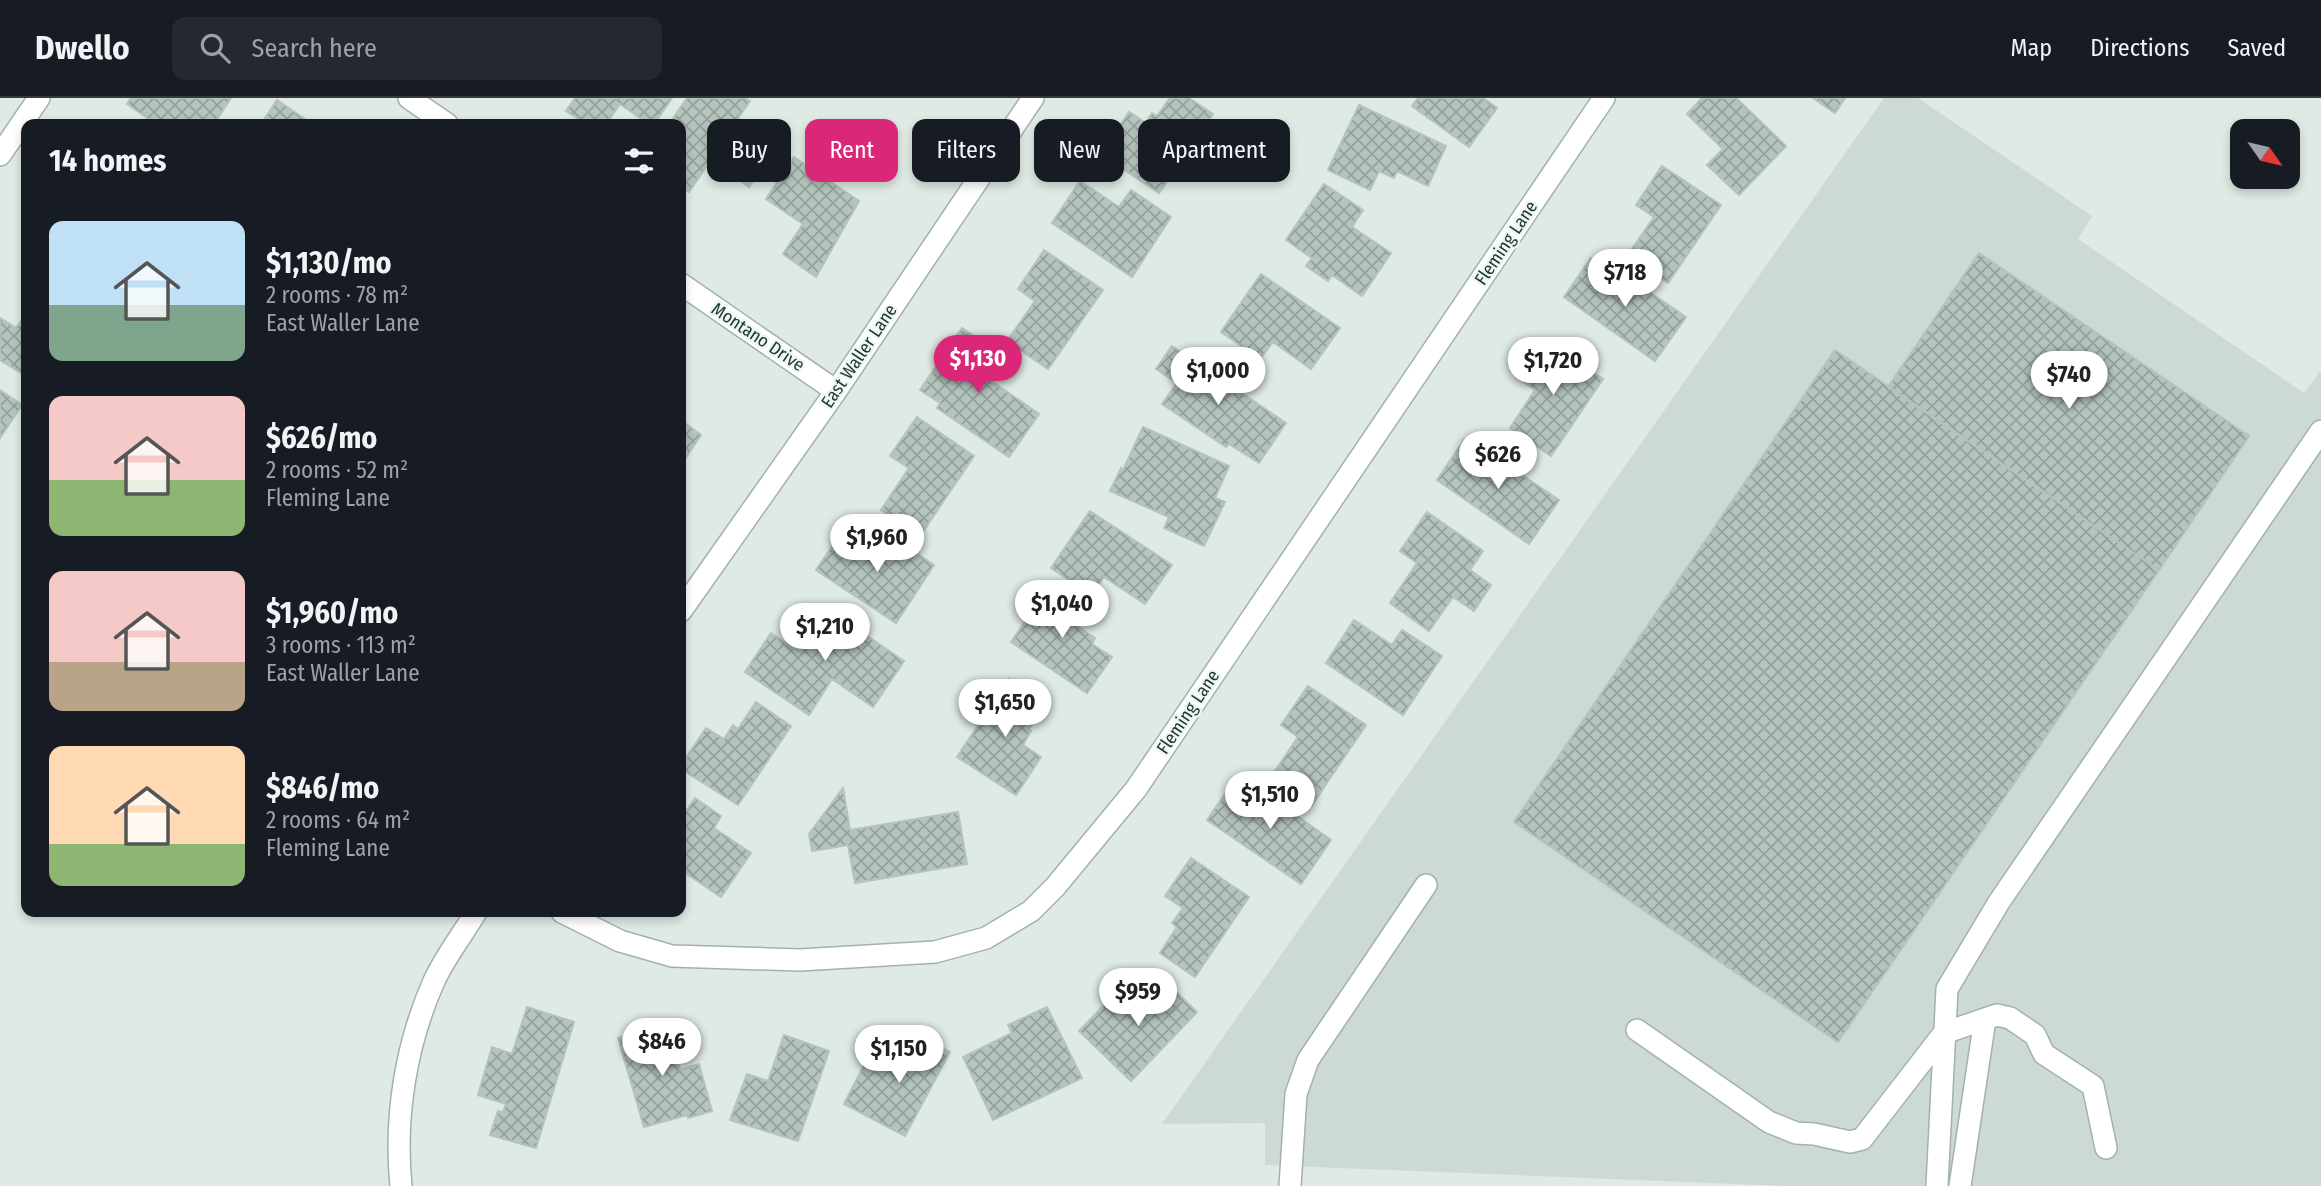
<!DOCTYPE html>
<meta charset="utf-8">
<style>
:root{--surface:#171b24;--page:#242831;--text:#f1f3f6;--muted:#9ea1a6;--line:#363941;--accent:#db2777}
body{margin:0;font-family:"Fira Sans Condensed",sans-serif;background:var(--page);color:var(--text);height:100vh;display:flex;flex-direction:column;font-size:26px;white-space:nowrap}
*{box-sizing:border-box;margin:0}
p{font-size:23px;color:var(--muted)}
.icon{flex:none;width:38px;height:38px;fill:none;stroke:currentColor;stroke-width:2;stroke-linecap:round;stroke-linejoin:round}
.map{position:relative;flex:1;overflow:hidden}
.side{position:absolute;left:21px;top:21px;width:665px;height:798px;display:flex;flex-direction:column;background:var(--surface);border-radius:14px;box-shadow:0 4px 10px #0003}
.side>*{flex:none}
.banner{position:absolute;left:707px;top:21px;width:665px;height:63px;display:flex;gap:14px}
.needle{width:46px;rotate:124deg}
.controls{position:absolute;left:2230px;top:21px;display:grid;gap:14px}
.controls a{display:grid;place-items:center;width:70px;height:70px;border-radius:14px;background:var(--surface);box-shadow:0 4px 10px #0003;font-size:35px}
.price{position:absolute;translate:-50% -60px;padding:0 16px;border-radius:24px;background:#fff;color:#222;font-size:23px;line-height:46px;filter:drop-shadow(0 2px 4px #0008)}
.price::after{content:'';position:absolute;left:50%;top:42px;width:21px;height:16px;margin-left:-10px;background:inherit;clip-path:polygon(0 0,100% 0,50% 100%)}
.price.active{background:var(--accent);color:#fff}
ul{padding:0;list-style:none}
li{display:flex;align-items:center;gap:21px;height:175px;padding:0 28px}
li span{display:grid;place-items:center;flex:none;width:196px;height:140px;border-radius:14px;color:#555}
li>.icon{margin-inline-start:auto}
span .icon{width:84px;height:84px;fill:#fffc;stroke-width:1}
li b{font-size:30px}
h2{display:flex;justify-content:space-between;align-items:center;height:84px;padding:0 28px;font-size:30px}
.tag{padding:0 24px;border-radius:14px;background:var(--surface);box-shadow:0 4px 10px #0003;font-size:24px;line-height:63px}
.tag.active{background:var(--accent);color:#fff}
header{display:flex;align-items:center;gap:42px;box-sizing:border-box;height:98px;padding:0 35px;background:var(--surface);border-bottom:2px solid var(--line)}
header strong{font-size:33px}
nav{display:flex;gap:38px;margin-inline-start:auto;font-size:24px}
.search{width:490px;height:63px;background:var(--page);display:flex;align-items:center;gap:18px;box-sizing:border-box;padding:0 24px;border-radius:14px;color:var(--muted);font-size:26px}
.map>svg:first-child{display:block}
.built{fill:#cddad3}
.building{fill:url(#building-cross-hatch);stroke:#b2c4bb;stroke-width:2}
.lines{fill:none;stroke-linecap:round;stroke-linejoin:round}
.minor-casing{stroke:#a2b2ab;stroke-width:24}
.minor{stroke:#fff;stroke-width:21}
.labels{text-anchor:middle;stroke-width:5;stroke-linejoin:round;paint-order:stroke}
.street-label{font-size:18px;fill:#203a31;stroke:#eff7f3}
</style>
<header>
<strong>Dwello</strong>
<div class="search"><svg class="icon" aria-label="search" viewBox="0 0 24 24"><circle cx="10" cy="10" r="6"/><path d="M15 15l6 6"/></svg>Search here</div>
<nav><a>Map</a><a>Directions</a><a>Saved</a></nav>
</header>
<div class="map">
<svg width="2321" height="1088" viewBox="0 0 2321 1088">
<defs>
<pattern id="building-cross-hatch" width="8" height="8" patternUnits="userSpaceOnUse" patternTransform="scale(1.75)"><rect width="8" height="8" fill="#b5c5bd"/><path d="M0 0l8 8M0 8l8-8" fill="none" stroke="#93a19a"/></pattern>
</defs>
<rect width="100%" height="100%" fill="#dfeae4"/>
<path class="built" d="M1884,0H1918L2092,118L2078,141L2304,295L2321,272V1088H1788L1265,1067V1025L1162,1026Z"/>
<path class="building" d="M131,0H231L214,26H156L127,6Z
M575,0H672L654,26H649L620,6L606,26H586L566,13Z
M687,0H745L750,3L738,20L777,47L749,89L711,62L689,94L681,88V26H669Z
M1170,0H1189L1213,16L1193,46L1199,50L1186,69L1180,65L1159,95L1101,56L1129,14L1146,25L1152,15L1157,18Z
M1418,0H1483L1497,10L1469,49L1412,8Z
M1702,0H1736L1786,48L1739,97L1707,67L1723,51L1687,16Z
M1813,0H1845L1835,15Z
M277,2L309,24L307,26H261Z
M1359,7L1446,48L1428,88L1397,73L1394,80L1379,73L1370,92L1328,72Z
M794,59L859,103L816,179L783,156L803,126L766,101Z
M1662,68L1721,107L1668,185L1627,158L1654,119L1636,107Z
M1080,83L1119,109L1131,92L1171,119L1132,179L1052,125Z
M1324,86L1363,112L1352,129L1391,155L1362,198L1332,177L1328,183L1306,168L1312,160L1286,142Z
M1044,152L1103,192L1048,271L1007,243L1035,203L1018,191Z
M1979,155L2249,338L2159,472L1888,289Z
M1591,160L1629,186L1632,182L1686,219L1655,263L1564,199Z
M1261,176L1340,230L1311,271L1273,244L1260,261L1221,234Z
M26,215V278L0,262V220L16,230Z
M962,230L996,253L980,275L1039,316L1009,359L937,310L940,305L920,292Z
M1544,242L1603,281L1551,358L1510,330L1535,292L1518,280Z
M1172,248L1286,325L1259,365L1229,346L1226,349L1162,306L1177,285L1156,271Z
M1835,252L2159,472L1838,944L1514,724Z
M0,292L22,307L0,340Z
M917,319L974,358L920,438L881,412L909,370L890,358Z
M681,322L701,337L681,367Z
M1143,329L1229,368L1215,400L1225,404L1204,448L1164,430L1169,419L1110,393L1121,370L1123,372Z
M1464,342L1483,355L1485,352L1559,402L1529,446L1437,382Z
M1090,413L1172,467L1145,506L1104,479L1092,497L1051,470Z
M1427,414L1483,453L1470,472L1491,487L1474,513L1453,499L1429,533L1390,505L1417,465L1400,453Z
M842,434L880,459L893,440L934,467L896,525L816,472Z
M1050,487L1088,513L1077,528L1095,540L1092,546L1112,559L1087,595L1011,544Z
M823,508L904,563L873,609L832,581L809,617L745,574L771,535L794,551Z
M1354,522L1392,547L1402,532L1442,558L1403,617L1326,565Z
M1009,581L1046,606L1029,631L1031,633L1023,647L1041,659L1016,697L957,659Z
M1308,588L1366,627L1312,707L1271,679L1298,639L1281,627Z
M756,604L791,628L738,707L681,671V667L706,630L724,641L733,627L738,631Z
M1234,683L1255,697L1259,691L1331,742L1301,786L1207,722Z
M843,690L850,732L958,714L967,766L855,785L848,747L812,753L809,736Z
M695,700L721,718L714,730L751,755L721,799L681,772V708L687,712Z
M1191,760L1249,799L1195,879L1160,855L1177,829L1172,825L1183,810L1165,798Z
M1162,880L1197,914L1131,983L1079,933L1112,899L1129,915Z
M527,909L574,924L536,1050L490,1037L498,1013L503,1014L506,1006L478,997L492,949L512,956Z
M1047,909L1082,980L993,1022L963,959L1012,935L1008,927Z
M667,927L680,972L699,966L712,1013L688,1020L687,1017L644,1029L618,940Z
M912,934L950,954L905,1038L844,1006L865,965L884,975L892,959L897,962Z
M784,937L829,953L798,1043L730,1022L747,976L768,983Z"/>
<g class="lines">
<defs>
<path id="minor" d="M409,0L447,26
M0,57L39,0
M681,186L836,293
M681,513L836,293L1033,0
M562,814L620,843L672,858L800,862L935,854L986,840L1031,813L1055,789L1136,691L1604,0
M1637,932L1769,1024L1796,1035L1814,1036L1850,1044L1862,1041L1944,935L1985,921
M401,1088C394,1019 406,946 434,883C445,859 463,836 476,814
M1290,1088L1296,996L1308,962L1426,787
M1937,1088L1947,891L1999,804L2321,333
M1960,1088L1985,921L1997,917L2010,920L2035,937L2044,956L2093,988L2106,1050"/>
</defs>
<use href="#minor" class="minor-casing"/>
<use href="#minor" class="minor"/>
</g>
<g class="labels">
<g class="street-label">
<text transform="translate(1506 145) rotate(-56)" y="6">Fleming Lane</text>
<text transform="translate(758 239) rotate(34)" y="6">Montano Drive</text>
<text transform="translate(859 258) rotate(-56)" y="6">East Waller Lane</text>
<text transform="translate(1188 614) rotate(-56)" y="6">Fleming Lane</text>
</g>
</g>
</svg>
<div class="controls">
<a><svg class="needle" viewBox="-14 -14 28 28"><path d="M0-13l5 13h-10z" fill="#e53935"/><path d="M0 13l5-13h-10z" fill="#9ea1a6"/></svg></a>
</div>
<b class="price" style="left:1625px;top:211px">$718</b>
<b class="price active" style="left:978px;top:297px">$1,130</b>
<b class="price" style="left:1553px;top:299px">$1,720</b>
<b class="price" style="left:1218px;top:309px">$1,000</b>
<b class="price" style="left:2069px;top:313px">$740</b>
<b class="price" style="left:1498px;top:393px">$626</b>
<b class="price" style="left:877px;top:476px">$1,960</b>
<b class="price" style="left:1062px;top:542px">$1,040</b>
<b class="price" style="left:825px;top:565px">$1,210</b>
<b class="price" style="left:1005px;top:641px">$1,650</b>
<b class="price" style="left:1270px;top:733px">$1,510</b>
<b class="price" style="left:1138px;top:930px">$959</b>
<b class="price" style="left:662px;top:980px">$846</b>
<b class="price" style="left:899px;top:987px">$1,150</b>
<div class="banner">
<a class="tag">Buy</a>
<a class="tag active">Rent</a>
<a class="tag">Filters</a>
<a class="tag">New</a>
<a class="tag">Apartment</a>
</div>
<section class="side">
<h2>14 homes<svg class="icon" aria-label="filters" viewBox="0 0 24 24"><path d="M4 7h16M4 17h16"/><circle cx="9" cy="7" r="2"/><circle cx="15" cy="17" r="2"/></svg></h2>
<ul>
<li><span style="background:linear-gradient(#bfe0f5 60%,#7fa58c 0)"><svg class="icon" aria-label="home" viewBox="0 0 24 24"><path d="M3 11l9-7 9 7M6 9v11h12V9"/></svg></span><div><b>$1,130/mo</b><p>2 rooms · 78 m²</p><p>East Waller Lane</p></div></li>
<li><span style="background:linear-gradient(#f6c9c9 60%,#8fb573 0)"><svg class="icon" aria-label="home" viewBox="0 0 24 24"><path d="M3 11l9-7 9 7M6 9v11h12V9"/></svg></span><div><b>$626/mo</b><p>2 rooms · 52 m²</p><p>Fleming Lane</p></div></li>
<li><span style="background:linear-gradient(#f6c9c9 65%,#b9a48a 0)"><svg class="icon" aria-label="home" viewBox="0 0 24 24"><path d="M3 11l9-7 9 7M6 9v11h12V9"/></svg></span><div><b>$1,960/mo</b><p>3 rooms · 113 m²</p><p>East Waller Lane</p></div></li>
<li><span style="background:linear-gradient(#ffd9b3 70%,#8fb573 0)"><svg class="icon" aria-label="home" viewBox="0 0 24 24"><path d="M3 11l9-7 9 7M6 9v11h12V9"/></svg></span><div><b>$846/mo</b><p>2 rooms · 64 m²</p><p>Fleming Lane</p></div></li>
</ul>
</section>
</div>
